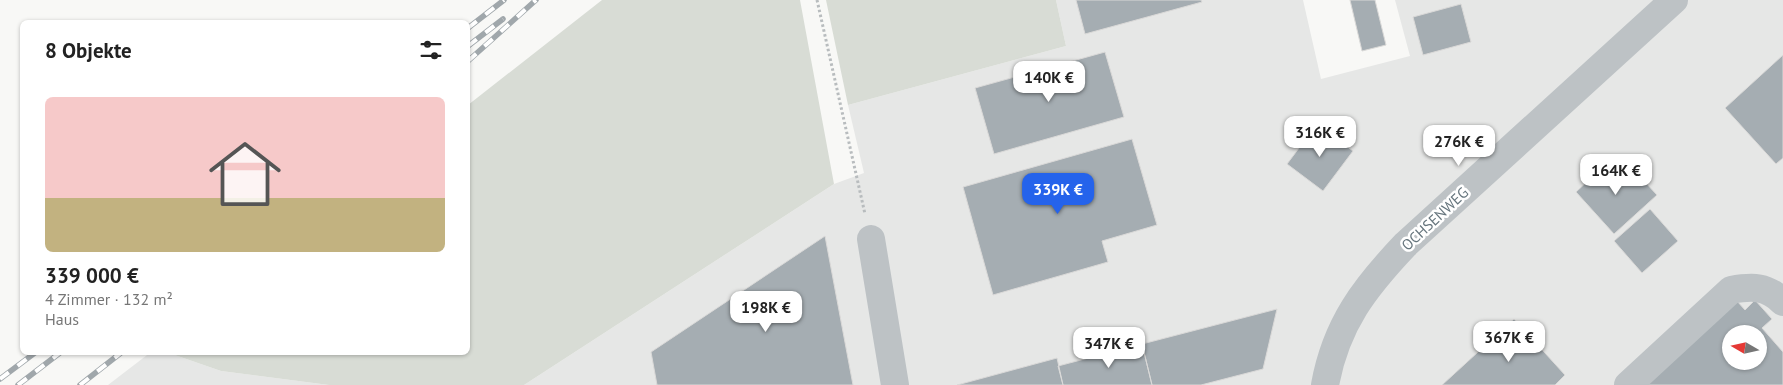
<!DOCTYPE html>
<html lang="de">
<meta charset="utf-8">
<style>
:root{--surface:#fff;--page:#f6f6f6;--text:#222;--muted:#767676;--line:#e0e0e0;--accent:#2563eb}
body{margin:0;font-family:"PT Sans",sans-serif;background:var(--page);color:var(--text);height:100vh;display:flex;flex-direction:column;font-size:19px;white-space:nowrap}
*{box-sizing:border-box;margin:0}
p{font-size:16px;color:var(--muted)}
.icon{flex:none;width:28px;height:28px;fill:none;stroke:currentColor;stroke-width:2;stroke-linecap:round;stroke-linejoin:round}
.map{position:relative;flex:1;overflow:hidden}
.side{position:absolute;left:20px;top:20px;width:450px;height:335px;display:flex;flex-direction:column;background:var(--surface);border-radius:8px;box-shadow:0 1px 4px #0004}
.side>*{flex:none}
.needle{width:32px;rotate:279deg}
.tools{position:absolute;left:1722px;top:325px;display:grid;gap:10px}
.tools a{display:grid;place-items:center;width:45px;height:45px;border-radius:50%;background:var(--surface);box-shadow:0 1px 4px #0004;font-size:25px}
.price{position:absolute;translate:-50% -42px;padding:0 11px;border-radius:10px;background:#fff;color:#222;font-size:16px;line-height:32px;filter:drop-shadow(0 1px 2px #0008)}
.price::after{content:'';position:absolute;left:50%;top:30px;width:15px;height:11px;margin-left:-8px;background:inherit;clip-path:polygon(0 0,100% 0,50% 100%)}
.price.active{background:var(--accent);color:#fff}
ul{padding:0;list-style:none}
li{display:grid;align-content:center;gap:10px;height:265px;padding:0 25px}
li+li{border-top:1px solid var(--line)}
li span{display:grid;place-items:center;height:155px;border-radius:8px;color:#555}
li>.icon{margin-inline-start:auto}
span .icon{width:90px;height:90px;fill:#fffc;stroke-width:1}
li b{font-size:21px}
h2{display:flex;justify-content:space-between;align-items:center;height:60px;padding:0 25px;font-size:21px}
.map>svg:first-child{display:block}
.built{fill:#e6e7e6;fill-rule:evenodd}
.green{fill:#d8dcd5}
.building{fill:#a5adb2;stroke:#dad9d8;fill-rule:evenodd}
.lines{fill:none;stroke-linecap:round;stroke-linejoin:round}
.path{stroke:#b8bcbe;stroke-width:3;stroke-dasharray:2.5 2.5;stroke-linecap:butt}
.minor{stroke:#bdc2c5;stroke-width:28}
.rail-casing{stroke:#a0a7ab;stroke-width:5.5}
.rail{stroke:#fff;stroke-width:4;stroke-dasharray:11;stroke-linecap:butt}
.labels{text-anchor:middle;stroke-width:5;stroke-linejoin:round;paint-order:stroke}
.street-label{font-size:15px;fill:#66757d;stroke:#fff}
</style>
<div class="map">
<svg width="1783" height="385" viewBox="0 0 1783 385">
<rect width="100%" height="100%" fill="#f8f8f6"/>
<path class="built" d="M1056,0H1303L1321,79L1410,56L1395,0H1783V385H524L834,184L864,173L848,105L1066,46ZM1731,334H1759V361H1731Z
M151,352L169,353L221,371L329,385H108Z"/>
<path class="green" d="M602,0H800L834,184L524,385H329L221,371L169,353L468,352V105Z
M826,0H1056L1066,46L848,105Z"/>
<path class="building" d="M1076,0H1201L1202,2L1085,34Z
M1350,0H1375L1386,45L1362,51Z
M1461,4L1471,42L1423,55L1413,17Z
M1105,52L1124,117L994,154L975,88Z
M1783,55V158L1776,164L1725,108Z
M1317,124L1353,151L1323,191L1287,164Z
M1132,139L1157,225L1102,241L1108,262L993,295L963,187Z
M1608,162L1623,178L1633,169L1657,195L1614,234L1576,192Z
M1650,209L1678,241L1642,273L1614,241Z
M825,236L853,385H657L651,352Z
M1755,300L1772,319L1762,328L1783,352V385H1644L1737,301L1745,310ZM1731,334H1759V361H1731Z
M1277,309L1263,369L1201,385H1152L1142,344Z
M1514,319L1565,375L1555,385H1442Z
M1142,344L1152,385H1063L1058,366Z
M1057,358L1063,385H957Z"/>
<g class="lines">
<path class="path" d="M817,0L865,214"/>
<path class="minor" d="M871,239L895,385
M1325,385C1336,324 1365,287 1406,244L1674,0
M1628,385L1731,290C1753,286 1767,286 1783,302"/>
<defs>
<path id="rail" d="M468,28L504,0
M468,46L503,19
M468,61L536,0
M0,379L36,352
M18,385L61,352
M80,385L122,352"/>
</defs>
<use href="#rail" class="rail-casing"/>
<use href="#rail" class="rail"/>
</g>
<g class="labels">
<g class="street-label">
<text transform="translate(1435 219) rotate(-43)" y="5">OCHSENWEG</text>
</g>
</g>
</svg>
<div class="tools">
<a><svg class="needle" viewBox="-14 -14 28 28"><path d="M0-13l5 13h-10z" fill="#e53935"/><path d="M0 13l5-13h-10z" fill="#767676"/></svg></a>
</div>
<b class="price" style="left:1049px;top:103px">140K €</b>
<b class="price" style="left:1320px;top:158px">316K €</b>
<b class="price" style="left:1459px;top:167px">276K €</b>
<b class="price" style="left:1616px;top:196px">164K €</b>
<b class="price active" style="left:1058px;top:215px">339K €</b>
<b class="price" style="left:766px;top:333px">198K €</b>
<b class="price" style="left:1509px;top:363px">367K €</b>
<b class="price" style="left:1109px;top:369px">347K €</b>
<section class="side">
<h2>8 Objekte<svg class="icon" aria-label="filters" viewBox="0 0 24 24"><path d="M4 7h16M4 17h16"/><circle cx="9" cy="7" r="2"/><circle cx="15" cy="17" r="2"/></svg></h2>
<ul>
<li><span style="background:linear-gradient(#f6c9c9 65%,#c2b280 0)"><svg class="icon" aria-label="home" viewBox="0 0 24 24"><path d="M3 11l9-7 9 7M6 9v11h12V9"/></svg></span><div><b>339 000 €</b><p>4 Zimmer · 132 m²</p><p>Haus</p></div></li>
</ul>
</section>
</div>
